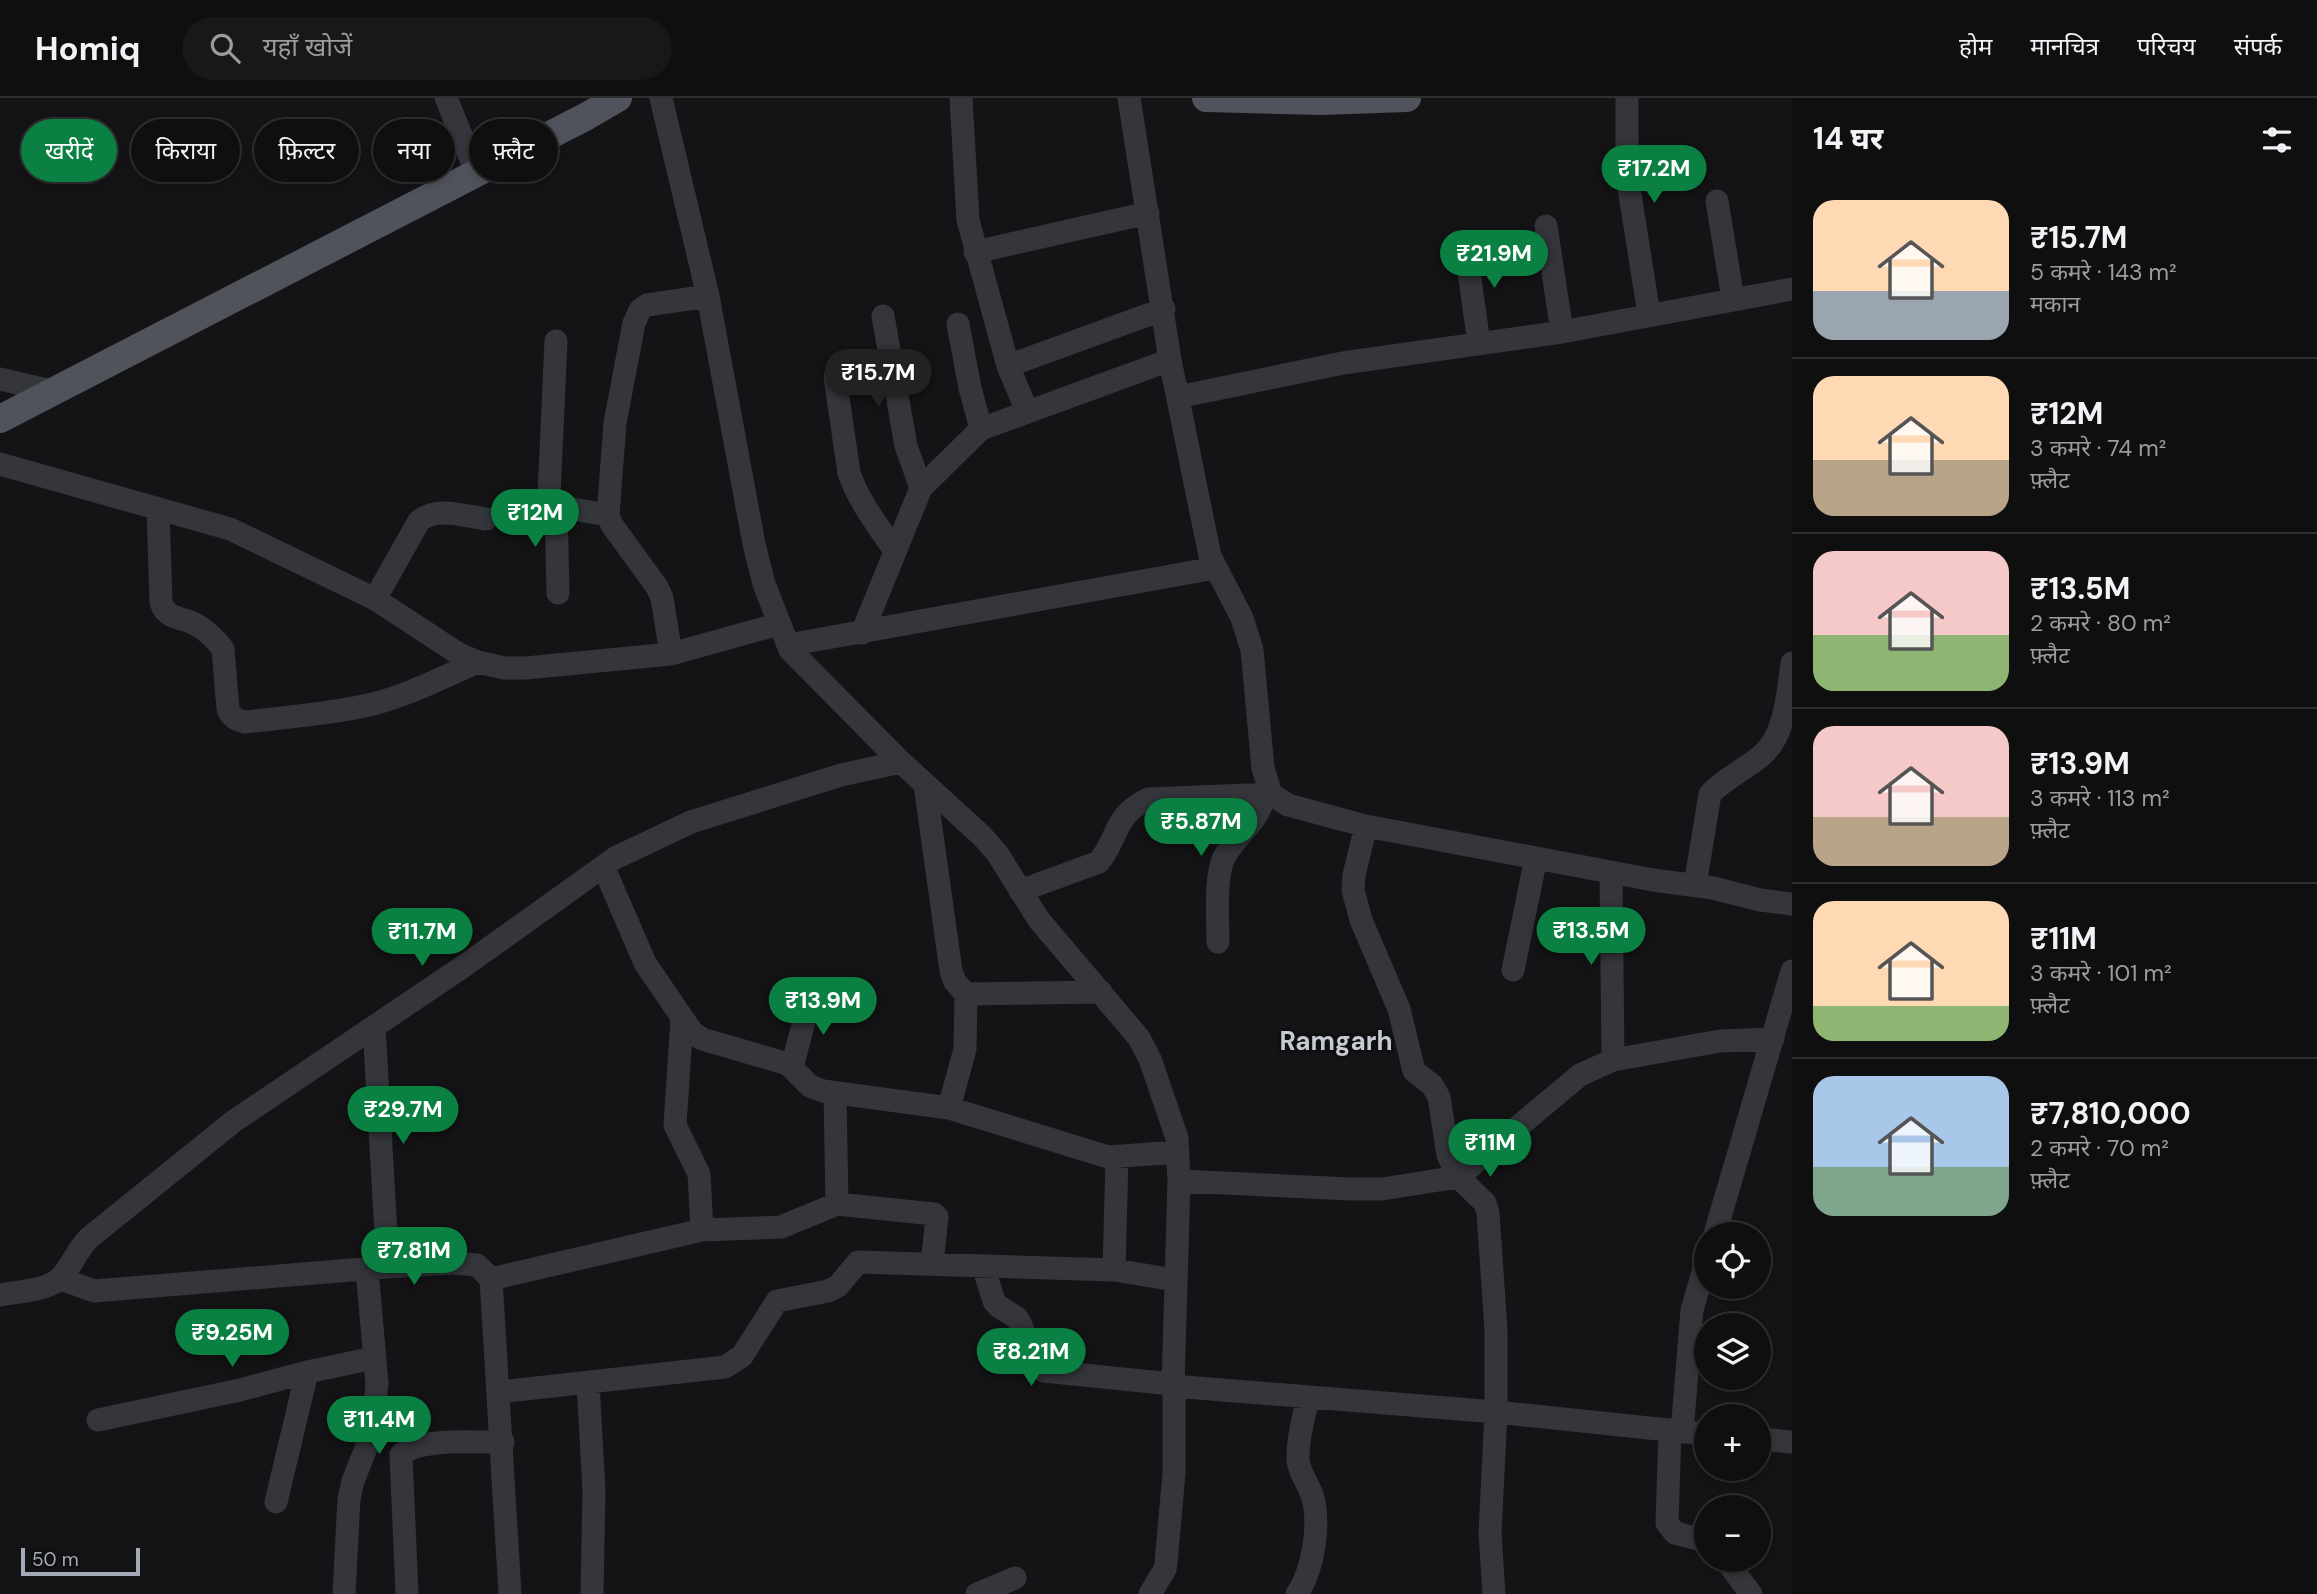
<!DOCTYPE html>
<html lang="hi">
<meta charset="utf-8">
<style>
:root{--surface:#0f0f10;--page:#181819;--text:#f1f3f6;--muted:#9b9c9f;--line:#2f2f30;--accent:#0b8043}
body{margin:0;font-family:"DM Sans","Noto Sans Devanagari",sans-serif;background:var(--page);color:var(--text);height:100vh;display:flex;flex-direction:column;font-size:26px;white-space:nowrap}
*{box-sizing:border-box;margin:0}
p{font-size:23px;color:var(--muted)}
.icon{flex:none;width:38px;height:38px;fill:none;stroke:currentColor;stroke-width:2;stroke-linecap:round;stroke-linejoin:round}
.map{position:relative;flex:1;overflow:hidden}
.sheet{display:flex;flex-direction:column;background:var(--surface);width:525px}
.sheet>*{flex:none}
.guide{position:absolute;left:21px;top:21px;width:665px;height:63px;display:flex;gap:14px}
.tools{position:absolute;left:1694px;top:1124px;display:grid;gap:14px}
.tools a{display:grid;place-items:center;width:77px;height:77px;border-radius:50%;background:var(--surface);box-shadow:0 4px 10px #0003,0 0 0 2px var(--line);font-size:35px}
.scale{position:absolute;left:21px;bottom:18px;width:119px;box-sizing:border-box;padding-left:7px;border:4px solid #a4abb8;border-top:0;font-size:19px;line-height:24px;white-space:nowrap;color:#a4abb8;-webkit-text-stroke:5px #0f0f11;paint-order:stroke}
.price{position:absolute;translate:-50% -60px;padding:0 16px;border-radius:24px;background:var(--accent);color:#fff;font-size:23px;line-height:46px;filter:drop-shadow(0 2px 4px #0008)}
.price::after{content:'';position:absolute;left:50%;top:42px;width:21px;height:16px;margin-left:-10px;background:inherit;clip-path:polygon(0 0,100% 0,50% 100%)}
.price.on{background:#222;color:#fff}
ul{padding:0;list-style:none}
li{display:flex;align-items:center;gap:21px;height:175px;padding:0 21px}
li+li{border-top:2px solid var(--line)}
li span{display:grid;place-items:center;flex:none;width:196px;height:140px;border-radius:21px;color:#555}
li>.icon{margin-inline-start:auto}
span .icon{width:84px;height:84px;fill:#fffc;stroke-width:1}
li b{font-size:30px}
h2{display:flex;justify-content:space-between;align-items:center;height:84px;padding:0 21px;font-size:30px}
.pill{padding:0 24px;border-radius:32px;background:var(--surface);box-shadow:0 4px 10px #0003,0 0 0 2px var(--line);font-size:24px;line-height:63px}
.pill.on{background:var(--accent);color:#fff}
header{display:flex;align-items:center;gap:42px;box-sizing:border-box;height:98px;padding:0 35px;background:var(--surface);border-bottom:2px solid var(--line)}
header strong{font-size:33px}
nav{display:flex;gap:38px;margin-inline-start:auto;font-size:24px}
.search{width:490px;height:63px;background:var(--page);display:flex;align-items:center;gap:18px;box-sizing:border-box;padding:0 24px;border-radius:38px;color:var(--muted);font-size:26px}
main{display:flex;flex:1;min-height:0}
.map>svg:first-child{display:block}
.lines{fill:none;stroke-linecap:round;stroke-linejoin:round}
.minor{stroke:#34363b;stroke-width:23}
.major{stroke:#50535b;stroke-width:28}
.labels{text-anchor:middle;stroke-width:6;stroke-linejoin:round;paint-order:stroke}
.district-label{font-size:26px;font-weight:bold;fill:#c6cad3;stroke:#0f0f11}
</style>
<header>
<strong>Homiq</strong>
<div class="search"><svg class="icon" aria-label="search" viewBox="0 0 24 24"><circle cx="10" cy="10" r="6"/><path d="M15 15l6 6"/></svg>यहाँ खोजें</div>
<nav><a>होम</a><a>मानचित्र</a><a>परिचय</a><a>संपर्क</a></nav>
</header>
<main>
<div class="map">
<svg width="1792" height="1496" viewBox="0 0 1792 1496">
<rect width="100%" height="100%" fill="#141416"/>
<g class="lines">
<path class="minor" d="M446,0L477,76
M661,0L708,198L754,446L764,486L790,552L901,664L982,738L997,755L1039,822L1139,940L1150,961L1177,1040L1179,1083L1173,1288L1496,1314L1706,1336
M961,0L968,122L1008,268L1027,313
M1129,0L1170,262L1210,458L1242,520L1252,552L1263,670L1271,696L1288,707L1366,728L1653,782L1713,790L1760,802L1792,806
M1627,0V78L1649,216
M1717,103L1733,201
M1546,128L1562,234
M1465,146L1479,245
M975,154L1148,115
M883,218L906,348L921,390
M958,226L970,290L981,331
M556,243L549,397L556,407L566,410L608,417
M1008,268L1164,211
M835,279L849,375C859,404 878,428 895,453
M0,281L55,294
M1178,299L1343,265L1562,234L1792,191
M0,366L230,431L375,501L459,556L478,564L504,570H526L671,556L779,526
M556,407L558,495
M158,412L161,504C166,523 183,518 197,527C207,533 216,542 223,551L228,611C231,619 236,622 245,624C287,619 331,616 373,606C409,597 443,579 478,564
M375,501L419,423C437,408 464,418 486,421
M862,535L921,390L981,331L1170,262
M788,547L1215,470
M671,556L662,500L657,489L612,427L608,417L615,325L634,225L640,212L647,207L708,198
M925,687L951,873L955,884L966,896L1101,894
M1366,728L1354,777L1353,792L1361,822L1399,911L1414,973L1432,987L1439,999L1448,1057L1458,1079L1485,1105L1488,1115L1496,1232V1314L1490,1435L1494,1496
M604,770L645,865L692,934L702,941L788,966L810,988L823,993L949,1010L1108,1059L1178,1054
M1611,774L1613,962
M1695,787L1710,696C1725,680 1746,671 1762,657C1786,637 1788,593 1792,565
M1020,793L1099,764C1120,737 1113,718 1148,701L1271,696
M1218,844C1218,822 1214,774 1226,756C1240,733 1258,725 1265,696
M1513,872L1536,760
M682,922L675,1027L699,1076L702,1132
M374,929L388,1169
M792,969L811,897
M835,995L837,1106
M949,1010L965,951L966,896
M1179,1083L1351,1091H1382L1458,1079L1580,977L1613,962L1720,943L1773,941
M1715,1136L1792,873
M983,1168L994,1203L998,1208L1017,1220L1021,1227L1035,1268L1044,1273L1172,1286
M1114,1172L1117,1059
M61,1181L94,1193L388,1169L453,1165L477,1167L491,1181L510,1496
M491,1181L702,1132L781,1129L837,1106L934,1116L937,1119L932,1166
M0,1197C19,1193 51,1193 63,1177C73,1165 78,1151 89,1140L234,1023L464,868L615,760L691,724L841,677L901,664
M588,1285L594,1393L592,1496
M499,1294L725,1269L742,1258L777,1203L828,1193L838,1188L858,1164L1114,1172L1175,1182
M98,1322L240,1292L307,1274L374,1260
M1670,1332L1667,1425L1675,1435L1706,1443
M1682,1334L1692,1212L1706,1164
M1759,1341L1792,1344
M276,1404L307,1274
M1725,1461L1751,1496
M344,1496L349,1401L353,1383L372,1335L377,1286L367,1171
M407,1496L401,1357C419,1339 478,1345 503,1344
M977,1496L1015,1480
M1150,1496L1165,1471L1166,1465L1174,1375V1289
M1297,1496C1313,1473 1321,1425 1312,1397C1308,1385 1300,1376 1298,1363C1297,1342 1304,1319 1308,1299"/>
<path class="major" d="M1206,0L1321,3L1407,0
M0,321L587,18L618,0"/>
</g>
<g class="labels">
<g class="district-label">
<text x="1336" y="952">Ramgarh</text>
</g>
</g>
</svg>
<div class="tools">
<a><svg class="icon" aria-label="locate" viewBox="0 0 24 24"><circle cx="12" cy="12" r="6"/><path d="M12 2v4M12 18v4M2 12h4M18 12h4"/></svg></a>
<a><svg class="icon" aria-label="layers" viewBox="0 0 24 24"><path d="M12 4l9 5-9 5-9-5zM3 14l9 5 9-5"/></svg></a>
<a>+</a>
<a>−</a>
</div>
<div class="scale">50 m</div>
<b class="price" style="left:1654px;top:107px">₹17.2M</b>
<b class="price" style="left:1494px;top:192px">₹21.9M</b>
<b class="price on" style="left:878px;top:311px">₹15.7M</b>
<b class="price" style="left:535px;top:451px">₹12M</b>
<b class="price" style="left:1201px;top:760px">₹5.87M</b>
<b class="price" style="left:1591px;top:869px">₹13.5M</b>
<b class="price" style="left:422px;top:870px">₹11.7M</b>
<b class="price" style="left:823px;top:939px">₹13.9M</b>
<b class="price" style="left:403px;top:1048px">₹29.7M</b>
<b class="price" style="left:1490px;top:1081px">₹11M</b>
<b class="price" style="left:414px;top:1189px">₹7.81M</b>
<b class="price" style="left:232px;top:1271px">₹9.25M</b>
<b class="price" style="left:1031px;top:1290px">₹8.21M</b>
<b class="price" style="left:379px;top:1358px">₹11.4M</b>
<div class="guide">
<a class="pill on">खरीदें</a>
<a class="pill">किराया</a>
<a class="pill">फ़िल्टर</a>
<a class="pill">नया</a>
<a class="pill">फ़्लैट</a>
</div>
</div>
<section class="sheet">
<h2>14 घर<svg class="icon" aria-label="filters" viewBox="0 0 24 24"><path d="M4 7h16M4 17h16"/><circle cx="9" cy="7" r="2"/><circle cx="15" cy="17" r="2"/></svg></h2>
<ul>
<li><span style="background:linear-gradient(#ffd9b3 65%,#9aa5b1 0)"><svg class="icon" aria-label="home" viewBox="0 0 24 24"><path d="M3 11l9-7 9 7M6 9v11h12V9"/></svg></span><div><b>₹15.7M</b><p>5 कमरे · 143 m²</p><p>मकान</p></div></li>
<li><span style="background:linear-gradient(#ffd9b3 60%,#b9a48a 0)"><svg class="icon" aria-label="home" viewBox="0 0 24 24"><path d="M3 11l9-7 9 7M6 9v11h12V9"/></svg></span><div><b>₹12M</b><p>3 कमरे · 74 m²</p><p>फ़्लैट</p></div></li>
<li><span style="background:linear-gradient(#f6c9c9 60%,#8fb573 0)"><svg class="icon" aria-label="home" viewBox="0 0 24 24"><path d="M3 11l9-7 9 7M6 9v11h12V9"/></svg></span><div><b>₹13.5M</b><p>2 कमरे · 80 m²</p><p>फ़्लैट</p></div></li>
<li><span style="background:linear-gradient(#f6c9c9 65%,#b9a48a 0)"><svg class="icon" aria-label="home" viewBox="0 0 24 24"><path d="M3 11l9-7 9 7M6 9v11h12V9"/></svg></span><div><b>₹13.9M</b><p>3 कमरे · 113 m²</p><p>फ़्लैट</p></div></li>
<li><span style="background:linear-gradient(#ffd9b3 75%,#8fb573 0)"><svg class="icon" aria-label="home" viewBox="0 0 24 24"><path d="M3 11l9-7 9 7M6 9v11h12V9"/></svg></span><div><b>₹11M</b><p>3 कमरे · 101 m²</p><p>फ़्लैट</p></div></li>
<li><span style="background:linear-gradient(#a9c7e8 65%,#7fa58c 0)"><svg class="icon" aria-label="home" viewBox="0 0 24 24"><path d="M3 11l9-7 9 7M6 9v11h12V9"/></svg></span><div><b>₹7,810,000</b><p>2 कमरे · 70 m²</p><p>फ़्लैट</p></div></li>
</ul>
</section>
</main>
